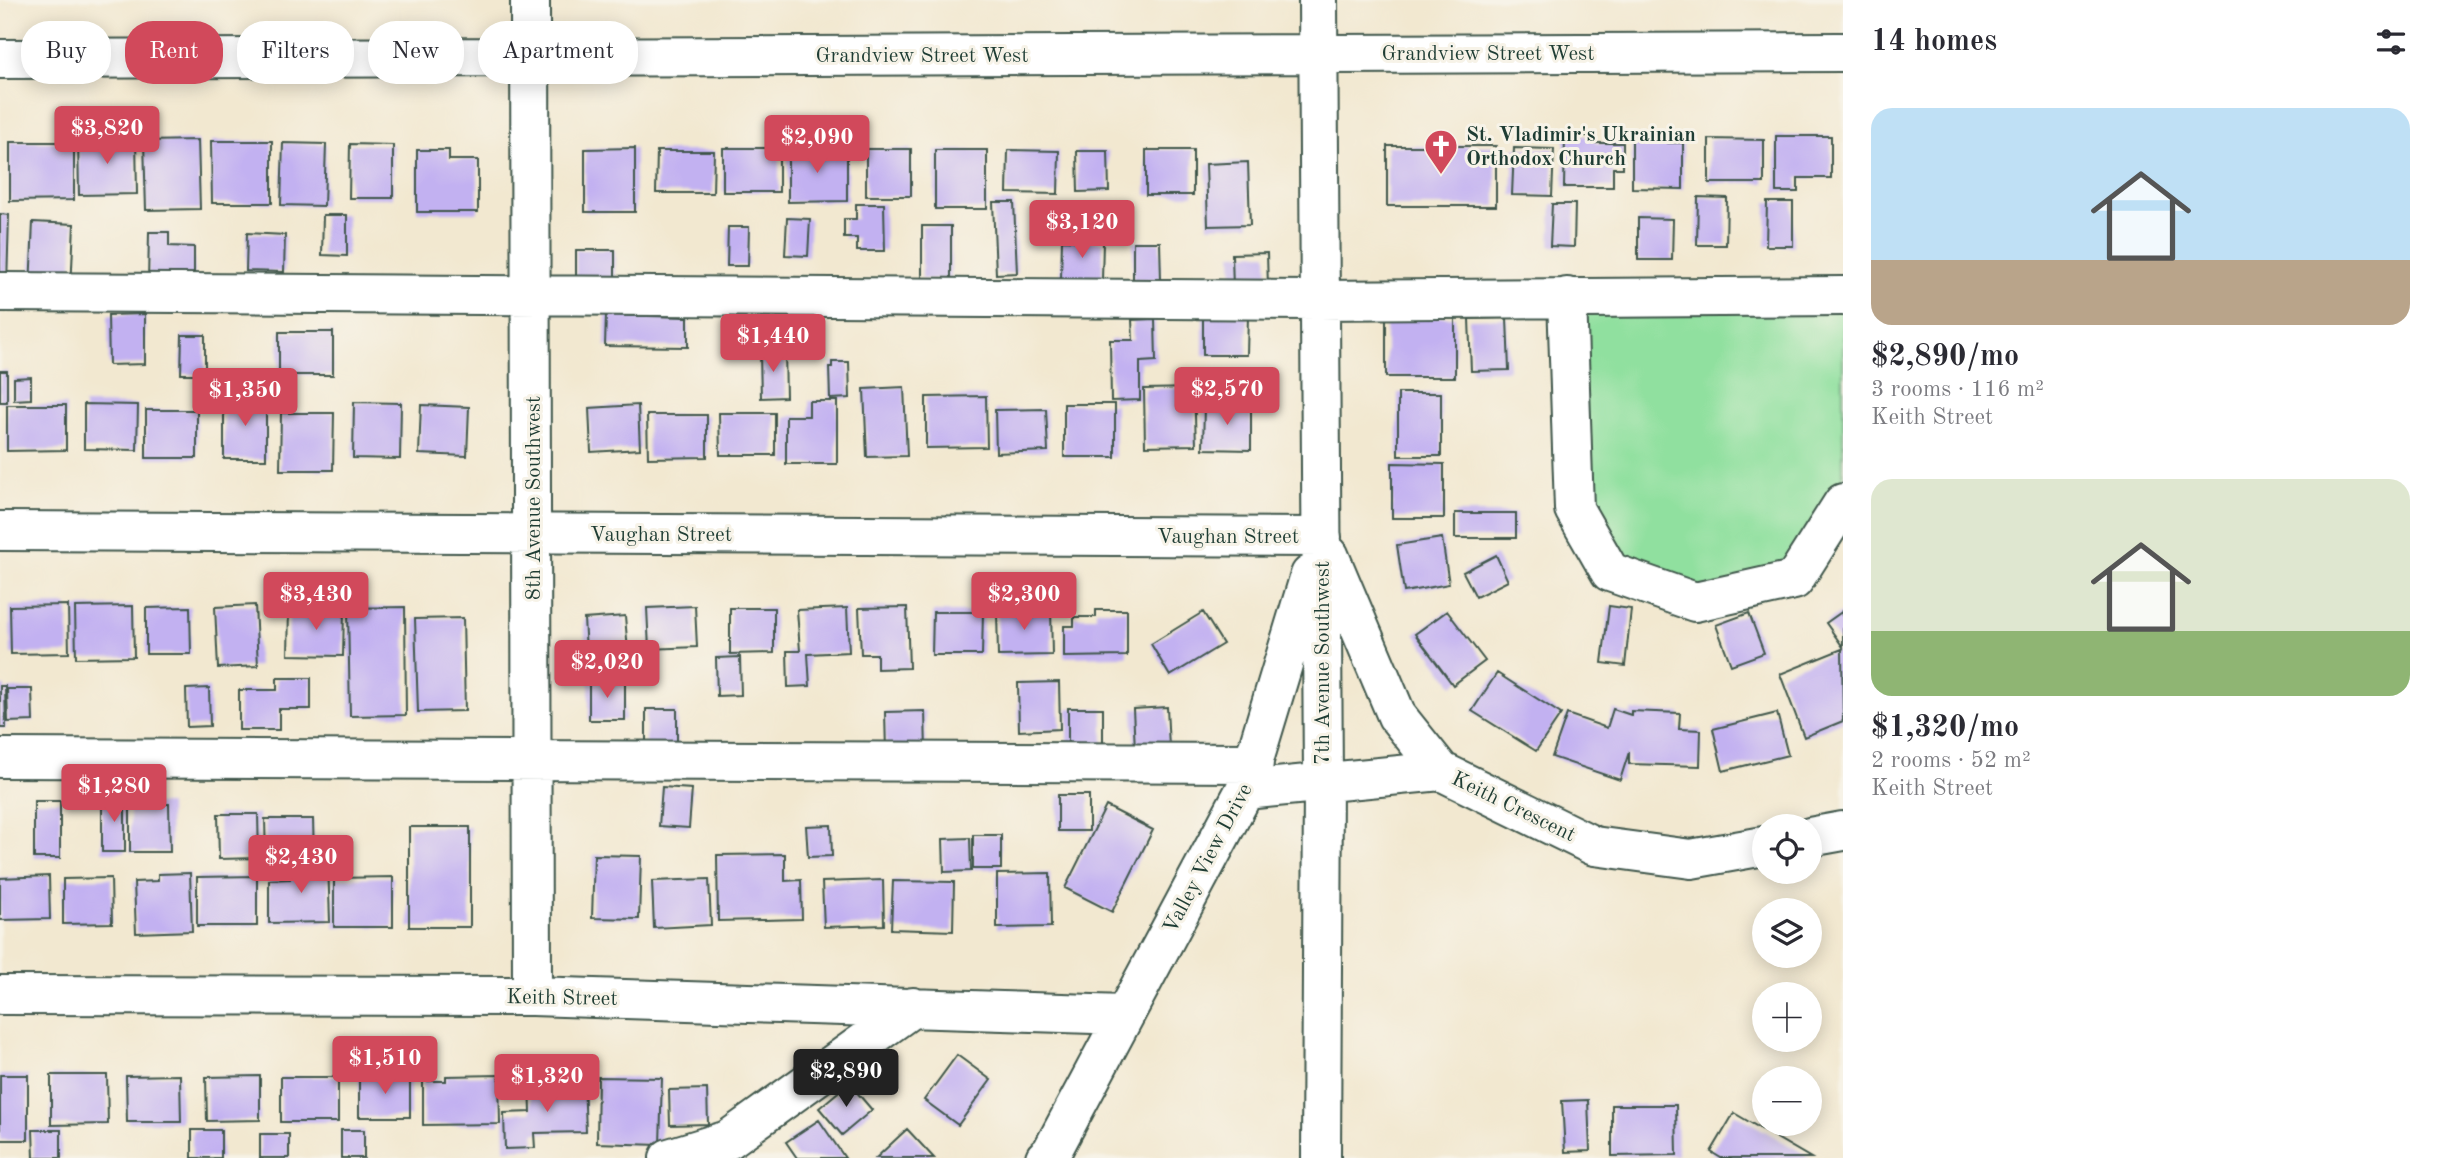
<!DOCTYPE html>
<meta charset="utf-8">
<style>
:root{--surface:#fff;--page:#f7f7f7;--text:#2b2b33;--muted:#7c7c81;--accent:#d1495b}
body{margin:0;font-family:"Old Standard TT",serif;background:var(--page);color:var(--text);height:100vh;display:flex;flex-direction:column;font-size:26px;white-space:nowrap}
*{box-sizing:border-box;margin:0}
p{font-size:23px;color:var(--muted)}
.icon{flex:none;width:38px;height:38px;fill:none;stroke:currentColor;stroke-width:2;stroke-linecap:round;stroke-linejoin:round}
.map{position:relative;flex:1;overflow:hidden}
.side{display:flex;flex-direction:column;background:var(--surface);width:595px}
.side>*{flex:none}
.banner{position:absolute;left:21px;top:21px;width:665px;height:63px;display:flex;gap:14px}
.fabs{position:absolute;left:1752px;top:814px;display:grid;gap:14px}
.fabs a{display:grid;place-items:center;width:70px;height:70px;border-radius:50%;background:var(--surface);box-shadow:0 4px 18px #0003;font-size:35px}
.price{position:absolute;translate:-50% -60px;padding:0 16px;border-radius:7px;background:var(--accent);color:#fff;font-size:23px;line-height:46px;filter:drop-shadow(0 2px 4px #0008)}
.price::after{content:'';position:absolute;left:50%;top:42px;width:21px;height:16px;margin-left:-10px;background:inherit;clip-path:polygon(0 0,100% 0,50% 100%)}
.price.current{background:#222;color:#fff}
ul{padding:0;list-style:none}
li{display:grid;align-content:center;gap:14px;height:371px;padding:0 28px}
li span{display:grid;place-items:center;height:217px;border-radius:21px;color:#555}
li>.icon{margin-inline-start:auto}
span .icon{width:126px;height:126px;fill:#fffc;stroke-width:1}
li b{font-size:30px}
h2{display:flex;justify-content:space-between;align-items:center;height:84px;padding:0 28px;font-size:30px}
.chip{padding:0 24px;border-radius:28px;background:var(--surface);box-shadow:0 4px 18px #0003;font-size:24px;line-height:63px}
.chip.current{background:var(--accent);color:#fff}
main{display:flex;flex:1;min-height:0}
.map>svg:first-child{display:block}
.green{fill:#90e09f;stroke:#588e6a;stroke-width:2}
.building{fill:#c2b1f1}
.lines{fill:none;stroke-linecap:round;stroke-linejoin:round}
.minor-casing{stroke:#3f574b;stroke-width:42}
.minor{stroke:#fff;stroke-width:38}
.labels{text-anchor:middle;stroke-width:6;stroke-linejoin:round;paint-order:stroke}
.street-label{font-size:21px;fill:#1f3d34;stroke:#f7f3e8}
.poi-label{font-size:21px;font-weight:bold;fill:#1f3d34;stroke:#f7f3e8;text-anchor:start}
</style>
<main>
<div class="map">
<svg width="1843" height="1158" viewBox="0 0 1843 1158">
<rect width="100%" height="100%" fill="#f7f3e8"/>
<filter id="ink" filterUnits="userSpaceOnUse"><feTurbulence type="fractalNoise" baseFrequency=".0143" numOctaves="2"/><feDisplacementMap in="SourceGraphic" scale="14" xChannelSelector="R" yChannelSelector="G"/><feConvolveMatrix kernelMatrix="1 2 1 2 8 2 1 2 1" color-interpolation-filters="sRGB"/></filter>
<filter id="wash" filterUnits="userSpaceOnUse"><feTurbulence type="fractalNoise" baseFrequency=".00686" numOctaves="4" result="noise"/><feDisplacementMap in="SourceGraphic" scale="28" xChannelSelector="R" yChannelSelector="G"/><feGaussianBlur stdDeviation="1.57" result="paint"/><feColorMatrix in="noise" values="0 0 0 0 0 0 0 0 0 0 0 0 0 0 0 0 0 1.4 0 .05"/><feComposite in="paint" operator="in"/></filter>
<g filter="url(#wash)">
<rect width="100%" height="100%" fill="#f2e8d0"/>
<path class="green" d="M1843,302V489L1780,571L1710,589L1640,573L1607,544L1586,496L1582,304Z"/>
<g id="blocks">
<path class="building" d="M1565,136H1595V143H1623V168H1613V187H1564Z
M1776,136H1831V178H1798V192H1776Z
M136,137L137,194L79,195L78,138Z
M1632,137H1668V143H1683V189L1632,188Z
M1709,139L1764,140V183H1709Z
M198,140L200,209L146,210L144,141Z
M211,141H272V203H212Z
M10,142H74V200L10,201Z
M283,143L326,144L324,206L281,205Z
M350,144L393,145V198H349Z
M1387,146H1496V206H1387Z
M635,148V212H585V149Z
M723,148H779V192H723Z
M1514,148L1554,149L1552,196L1512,195Z
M788,149H847V201L788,202Z
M866,149H911V196H866Z
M417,150H449V160H478V212H417Z
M935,150H987V209H935Z
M1008,150L1059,151L1058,194L1007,193Z
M1146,150H1193V195H1146Z
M657,151H714L713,193H656Z
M1077,151H1108L1109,191L1078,192Z
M1248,162L1250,225L1208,226L1206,164Z
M1698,197L1727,198L1726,245H1697Z
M993,202H1014L1017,273L996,274Z
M1767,202H1793V246H1766Z
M856,204H884L885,251H857V238H844V219H856Z
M1552,204H1575L1574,247L1550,246Z
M0,214L9,215L7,286H0Z
M323,215H347V256L322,255Z
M787,218L810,219L808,256L785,255Z
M1638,218L1673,219L1672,260H1638Z
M33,222L74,224L71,290L30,288Z
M922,226H951V279H922Z
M728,227H749L748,266H727Z
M149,232H169V246L194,247V284H148Z
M247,233L285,235L284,272L246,271Z
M1062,240L1103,242L1102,280L1061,279Z
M1133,242H1160L1161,280H1133Z
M576,250H615V289H576Z
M1267,253L1268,288H1233L1232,254Z
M145,314V364L109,365L108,315Z
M606,315L688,317V347L605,346Z
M1203,315H1248L1247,355H1203Z
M1386,317H1455V377H1386Z
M1507,318L1509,370L1471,371L1469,319Z
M1155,319L1156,361L1140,362V400L1111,401L1110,340H1133L1132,320Z
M279,332H333V375H279Z
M182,335H205V374H181Z
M785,351L786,397L761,398L760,352Z
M832,362H849L850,398L830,399L829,367H832Z
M0,371H7V402H0Z
M31,377V399L14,400V378Z
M904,387L907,456L867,457L864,389Z
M1194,388L1196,445L1145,446L1144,389Z
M1398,393H1441V456H1398Z
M224,396H266V459H224Z
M986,396L987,447L926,448V397Z
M809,401H837V464H786V416H809Z
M354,402L401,403L400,459L353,458Z
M84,404L138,405L137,450L84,449Z
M1064,404H1115V457H1064Z
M7,405H66V450L7,451Z
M421,405L469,407L467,456L419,454Z
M638,405L640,449L591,452L589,408Z
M1204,405H1251V450L1203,449Z
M1046,409L1048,451L996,453L995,410Z
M146,410H197V458H146Z
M281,413H334L333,470H280Z
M719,413H775V455H720Z
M647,415H707V457L648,458Z
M1392,463L1444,464V518H1392Z
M1455,513H1516V538H1455Z
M1442,538L1449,584L1404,592L1397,545Z
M1496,555L1508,581L1476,597L1463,572Z
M68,605L69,653L11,654L10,606Z
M255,605L258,666L218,668L215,607Z
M133,606L134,657L76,658L75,607Z
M695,606L697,647L649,649L647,608Z
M1609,606L1631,609L1625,666L1602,663Z
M190,607L191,654H146V608Z
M405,607L406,715L350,716L348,608Z
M907,607L909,668L877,669V654H861L859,608Z
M289,608L344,609L343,656L288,655Z
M730,608H774V653L730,654Z
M847,608L849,652L808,654L810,686L788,687L787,651H800L797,610Z
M1051,609L1052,655L998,656L997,610Z
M1096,610H1127V656L1064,657V626H1074V617H1096Z
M1447,611L1485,661L1453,685L1415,634Z
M1843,611V647L1826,623Z
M933,612H983L982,655H932Z
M1203,612L1223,644L1170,676L1151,644Z
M1749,613L1764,653L1731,665L1716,625Z
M625,616L629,663L587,666L584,619Z
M463,618L465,711L418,712L415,619Z
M1842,649L1843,721L1804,737L1780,674Z
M740,657L741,695L717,696L716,658Z
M1497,673L1561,714L1536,751L1472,711Z
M277,678H311V709H279V730H239V690H277Z
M589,681H625V720H589Z
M1059,682L1060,729L1019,731L1018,683Z
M0,686H5L6,728H0Z
M209,688L210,726L187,727L186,689Z
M7,689H32L33,721L8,722Z
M1167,707L1169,748L1135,749L1133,709Z
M1068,708H1103V750H1068Z
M646,709H677V750H646Z
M1613,709L1631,715V711L1680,713L1679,729L1701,730L1700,766L1629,764V752L1620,780L1552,757L1567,714L1607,728Z
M925,711L926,752H886L885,712Z
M1777,713L1788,755L1723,771L1713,729Z
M662,787L692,789L689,828L659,826Z
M102,795H125V852H102Z
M1058,795H1089V831H1058Z
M34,801H60V858H34Z
M130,804H169L170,852H130Z
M1106,806L1153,830L1112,912L1065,888Z
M218,814H258L259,858L219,859Z
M265,819H313L314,857L266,858Z
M831,825L832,856L808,857L806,826Z
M409,827H470V927H409Z
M973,835H1001V869H973Z
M970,838L971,871L944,872L943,839Z
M785,854V881L801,880L802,919L718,921L717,855Z
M594,855L641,856L639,919L592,918Z
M328,862L330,922L269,923V880L290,879L289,863Z
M190,873L192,931L136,933L134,882L158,881V874Z
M1050,873L1051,927L997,928V874Z
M49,876L50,919L0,920V878Z
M257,876V926H197V877Z
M393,877V927H334V878Z
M111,878L112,923L63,924V879Z
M709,879L711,925L654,928L652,881Z
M883,880L884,925L824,927L822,882Z
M893,881L954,882L953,931L891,929Z
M957,1055L991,1080L958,1125L924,1100Z
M0,1075H28V1140H0Z
M51,1075H107L108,1124L51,1125Z
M180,1075L181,1122H127L126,1076Z
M359,1075H410V1117H359Z
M499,1075L500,1124L423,1125V1081H446V1076Z
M260,1076V1120L207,1121L206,1077Z
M281,1077H338V1122H281Z
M598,1077L662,1078L660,1145L597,1143Z
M584,1081L586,1132L534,1133L535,1148L505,1149L504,1113L531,1112L530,1083Z
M849,1083L872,1110L842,1135L819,1108Z
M707,1089L708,1124L670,1125L669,1090Z
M1588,1100L1590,1151L1565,1152L1562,1101Z
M1612,1105H1676L1677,1155L1612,1156Z
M1734,1113L1811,1158H1721L1711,1152Z
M819,1120L845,1158H797L786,1142Z
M907,1129L934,1158H876Z
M33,1130H61V1158H34Z
M192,1130H221V1158H192Z
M341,1130H364V1158H341Z
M260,1134H289V1158H260Z"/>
</g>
</g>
<g filter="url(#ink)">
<use href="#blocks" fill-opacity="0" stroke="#3f574b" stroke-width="2"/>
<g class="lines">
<defs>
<path id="minor" d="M530,0L532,996
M1318,0L1323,780L1321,1158
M0,59L1843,52
M0,292L1319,300L1843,296
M1567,297L1574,509L1610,572L1695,602L1794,580L1843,503
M0,531L1322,537
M1329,555L1397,716L1441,771L1594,846L1691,859L1764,846
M0,758L1254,763
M1245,790L1441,771
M1810,837L1843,831
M0,995L532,996L1124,1015
M669,1158L728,1140L913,1007
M1045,1158L1051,1153L1245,790L1310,575"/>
</defs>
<use href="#minor" class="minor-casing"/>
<use href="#minor" class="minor"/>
</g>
</g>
<defs>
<symbol id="church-pin" viewBox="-11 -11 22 30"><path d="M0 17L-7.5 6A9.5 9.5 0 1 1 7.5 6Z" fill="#d1495b" stroke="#f7f3e8"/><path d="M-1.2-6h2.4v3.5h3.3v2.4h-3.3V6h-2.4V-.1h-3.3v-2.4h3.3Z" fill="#fff"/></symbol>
</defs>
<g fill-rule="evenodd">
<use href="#church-pin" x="1422" y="127" width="38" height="52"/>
</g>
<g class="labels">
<g class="street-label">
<text x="1488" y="60">Grandview Street West</text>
<text x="922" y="62">Grandview Street West</text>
<text transform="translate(533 498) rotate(-90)" y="7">8th Avenue Southwest</text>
<text x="661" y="541">Vaughan Street</text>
<text x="1228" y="543">Vaughan Street</text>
<text transform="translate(1322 663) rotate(-90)" y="7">7th Avenue Southwest</text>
<text transform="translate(1514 806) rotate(26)" y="7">Keith Crescent</text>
<text transform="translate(1207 858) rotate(-62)" y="7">Valley View Drive</text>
<text transform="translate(562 997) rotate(1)" y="7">Keith Street</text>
</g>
<g class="poi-label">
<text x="1466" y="141">St. Vladimir's Ukrainian<tspan x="1466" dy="24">Orthodox Church</tspan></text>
</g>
</g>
</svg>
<div class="fabs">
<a><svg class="icon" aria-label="locate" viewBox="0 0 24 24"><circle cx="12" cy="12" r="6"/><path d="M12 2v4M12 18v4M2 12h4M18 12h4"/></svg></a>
<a><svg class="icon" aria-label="layers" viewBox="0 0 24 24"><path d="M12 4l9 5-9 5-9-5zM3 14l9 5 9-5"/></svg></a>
<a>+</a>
<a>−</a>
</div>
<b class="price" style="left:107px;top:166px">$3,820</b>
<b class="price" style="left:817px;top:175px">$2,090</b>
<b class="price" style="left:1082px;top:260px">$3,120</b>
<b class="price" style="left:773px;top:374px">$1,440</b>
<b class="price" style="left:1227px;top:427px">$2,570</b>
<b class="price" style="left:245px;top:428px">$1,350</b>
<b class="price" style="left:316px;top:632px">$3,430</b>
<b class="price" style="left:1024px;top:632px">$2,300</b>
<b class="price" style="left:607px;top:700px">$2,020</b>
<b class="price" style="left:114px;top:824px">$1,280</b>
<b class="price" style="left:301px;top:895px">$2,430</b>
<b class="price" style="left:385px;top:1096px">$1,510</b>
<b class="price current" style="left:846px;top:1109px">$2,890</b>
<b class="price" style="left:547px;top:1114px">$1,320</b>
<div class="banner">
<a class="chip">Buy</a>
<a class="chip current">Rent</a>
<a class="chip">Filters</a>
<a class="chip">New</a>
<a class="chip">Apartment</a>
</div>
</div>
<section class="side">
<h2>14 homes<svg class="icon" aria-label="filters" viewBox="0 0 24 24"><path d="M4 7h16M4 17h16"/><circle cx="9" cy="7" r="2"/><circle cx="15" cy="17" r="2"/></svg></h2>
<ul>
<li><span style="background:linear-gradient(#bfe0f5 70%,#b9a48a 0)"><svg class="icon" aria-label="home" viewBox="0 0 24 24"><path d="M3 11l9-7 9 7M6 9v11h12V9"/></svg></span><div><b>$2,890/mo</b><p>3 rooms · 116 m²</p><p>Keith Street</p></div></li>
<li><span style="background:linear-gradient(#dfe7d0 70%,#8fb573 0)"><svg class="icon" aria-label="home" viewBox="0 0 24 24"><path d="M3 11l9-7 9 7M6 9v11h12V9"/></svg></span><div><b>$1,320/mo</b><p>2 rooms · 52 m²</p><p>Keith Street</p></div></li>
</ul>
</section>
</main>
